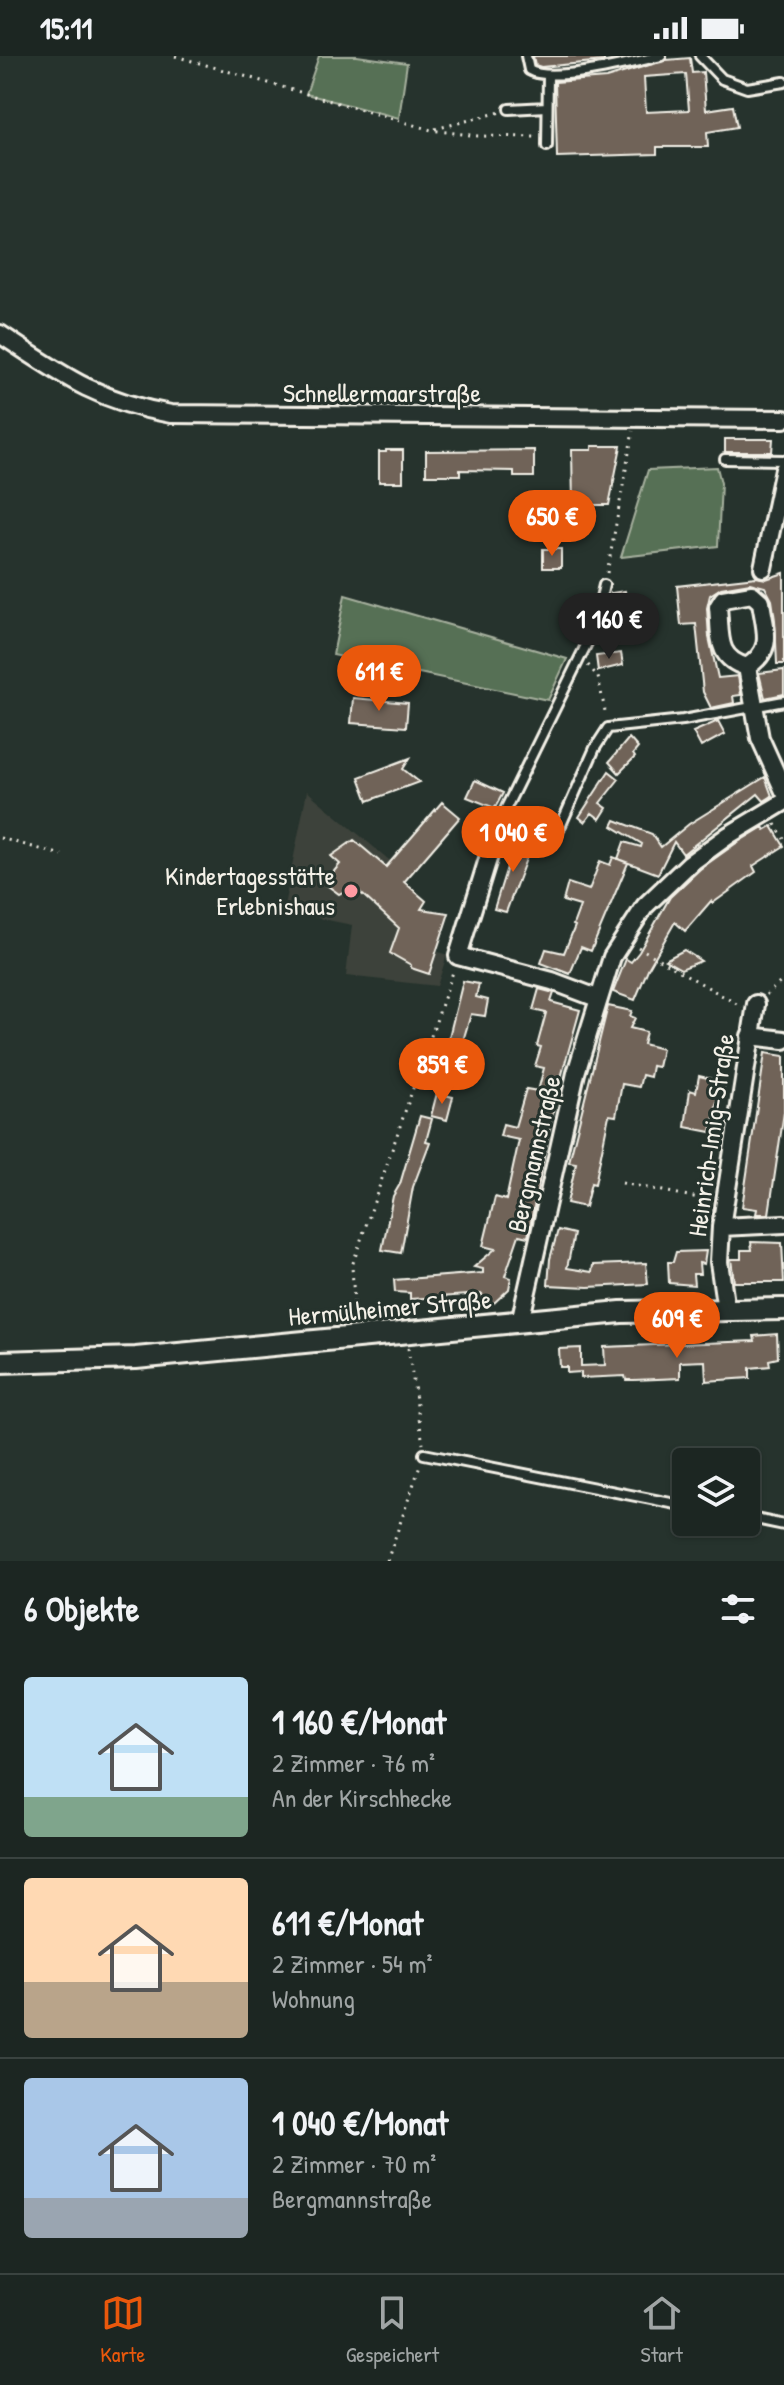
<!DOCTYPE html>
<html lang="de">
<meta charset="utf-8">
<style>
:root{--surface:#1c2622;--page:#29322f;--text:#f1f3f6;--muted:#a0a5a5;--line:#3a4340;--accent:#ea580c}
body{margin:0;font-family:"Patrick Hand",sans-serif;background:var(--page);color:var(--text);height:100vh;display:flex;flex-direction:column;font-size:30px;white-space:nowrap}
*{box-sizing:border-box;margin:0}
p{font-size:26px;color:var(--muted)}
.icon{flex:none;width:44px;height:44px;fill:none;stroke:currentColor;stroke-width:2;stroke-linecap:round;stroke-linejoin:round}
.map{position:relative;height:1505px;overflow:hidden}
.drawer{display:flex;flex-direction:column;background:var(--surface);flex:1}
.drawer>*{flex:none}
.buttons{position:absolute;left:672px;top:1392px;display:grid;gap:16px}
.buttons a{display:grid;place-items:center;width:88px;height:88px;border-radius:8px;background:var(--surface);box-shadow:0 2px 6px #0004,0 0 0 2px var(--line);font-size:40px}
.price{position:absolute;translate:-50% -68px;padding:0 18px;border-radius:28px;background:var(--accent);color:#fff;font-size:26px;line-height:52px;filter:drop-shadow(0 2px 4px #0008)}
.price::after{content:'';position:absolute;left:50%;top:48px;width:24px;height:18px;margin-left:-12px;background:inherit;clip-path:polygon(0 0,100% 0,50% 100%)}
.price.active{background:#222;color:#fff}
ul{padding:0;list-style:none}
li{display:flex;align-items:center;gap:24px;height:200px;padding:0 24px}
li+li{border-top:2px solid var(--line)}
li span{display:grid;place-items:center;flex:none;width:224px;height:160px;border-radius:8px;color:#555}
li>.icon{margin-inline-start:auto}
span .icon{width:96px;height:96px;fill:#fffc;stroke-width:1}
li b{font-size:34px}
h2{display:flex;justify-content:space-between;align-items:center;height:96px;padding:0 24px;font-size:34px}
.status{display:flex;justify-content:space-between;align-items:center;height:56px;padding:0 40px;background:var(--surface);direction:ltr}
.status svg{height:22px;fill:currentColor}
.tabs{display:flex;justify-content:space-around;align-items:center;height:112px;border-top:2px solid var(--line);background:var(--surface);font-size:22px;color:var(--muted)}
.tabs a{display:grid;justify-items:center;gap:4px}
.tabs .active{color:var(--accent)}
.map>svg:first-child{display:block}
.built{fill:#3c423a}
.green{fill:#577055;stroke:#a6b09e;stroke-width:2}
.building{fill:#6f6459;stroke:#f4f1e8;stroke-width:2;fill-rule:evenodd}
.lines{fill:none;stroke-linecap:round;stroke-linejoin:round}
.service-casing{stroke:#f4f1e8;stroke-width:14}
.minor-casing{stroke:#f4f1e8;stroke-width:22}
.tertiary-casing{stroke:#f4f1e8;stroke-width:26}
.path{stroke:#f4f1e8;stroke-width:3;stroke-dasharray:2 6;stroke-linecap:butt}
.service{stroke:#26332d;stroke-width:8}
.minor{stroke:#26332d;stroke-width:16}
.tertiary{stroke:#26332d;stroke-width:20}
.poi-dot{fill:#ff9aa2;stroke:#26332d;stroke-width:3}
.labels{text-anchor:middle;stroke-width:6;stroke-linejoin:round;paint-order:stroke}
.street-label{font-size:26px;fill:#f4f1e8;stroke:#26332d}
.poi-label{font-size:26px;fill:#f4f1e8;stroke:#26332d;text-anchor:end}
</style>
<div class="status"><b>15:11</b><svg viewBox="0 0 49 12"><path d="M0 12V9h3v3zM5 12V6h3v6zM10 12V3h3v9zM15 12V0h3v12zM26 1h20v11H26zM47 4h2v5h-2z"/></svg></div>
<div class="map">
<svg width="784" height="1505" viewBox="0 0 784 1505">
<rect width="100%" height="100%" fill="#26332d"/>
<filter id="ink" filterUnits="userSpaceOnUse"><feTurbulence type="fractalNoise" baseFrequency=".0125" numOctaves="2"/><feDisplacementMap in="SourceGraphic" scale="16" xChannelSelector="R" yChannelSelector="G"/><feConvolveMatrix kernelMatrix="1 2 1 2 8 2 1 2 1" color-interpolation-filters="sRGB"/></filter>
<g filter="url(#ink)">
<path class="built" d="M307,735L407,819L402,825L426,845L423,852L449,857L436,895L447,899L437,930L346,920L352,869L283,855Z"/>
<path class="green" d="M319,0H357L407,7L399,62L306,38Z
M717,411L721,427L718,490L621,501L648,414Z
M345,539L567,603L548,644L333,599Z"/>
<path class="building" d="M533,0H604V5L541,11L535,9Z
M690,2L692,17L703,16L706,54L733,50L737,71L707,76L708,91H657V98L557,101L555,26L606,22L666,4ZM686,18L689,54L646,56L644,21Z
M725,383H773L772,396H725Z
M592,390H621L609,449H573L572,394H592Z
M386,394H403V426H379V396H386Z
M534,394V421H514V415L460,414V419H426V395Z
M543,493H561V512H543Z
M784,517V608H777L775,564L772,544L765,531L750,527L721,532L710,539L707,552L709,581L718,622L738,620L741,639L733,640L734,647L711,652L703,636L696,568L681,569L677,530L756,521L766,523Z
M625,535L631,576L616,578L611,537Z
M621,597L623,609L598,615L596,600Z
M784,614V638L765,642L759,617Z
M353,642L408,647L406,671L351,667Z
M718,665L725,678L701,691L693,676Z
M629,682L638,692L633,698L635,701L619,717L609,706Z
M410,702L403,713L419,726L368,745L359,721Z
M609,715L619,723L600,747L607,752L600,763L592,757L585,766L579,761Z
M765,721L772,740L764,745L758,738L683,798L674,786L658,818L618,803L624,786L641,791L642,788L612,770L615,764L652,778L661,791L689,768Z
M475,724L503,737L495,752L467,741Z
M442,746L460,761L404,826L426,845L421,853L449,857L429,918L411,912V909L390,897L399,872L353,830L339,838L324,827L340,808L331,800L354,784L386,811Z
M772,770L784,790L753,810L756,816L713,847L711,845L685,875L675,866L648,913L635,944L613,936L626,903L631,906L639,896L670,841L700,813L735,788L763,771L765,774Z
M516,782L532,787L506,856L494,853Z
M613,801L628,807L591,895L581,891L570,918L541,907L546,893L564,897L575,870L573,869L580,850L563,845L568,827L589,834L600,805L610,809Z
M684,894L701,905L681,913L665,904Z
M463,925L479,928L476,941L488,944L485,960L471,958L462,988L448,985Z
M539,933L554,937L551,946L580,954L557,1036L528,1181L519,1179L505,1220L511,1222L509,1233L494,1247H483L482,1238L410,1243V1237L395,1236L394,1224L483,1217V1213L474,1211L495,1193L483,1190L495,1141L506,1144L519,1084L500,1080L503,1068L515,1071L526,1033L538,1035L544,1012L535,1010L541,991L537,990L546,957L533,954Z
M608,950L632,955L630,960L635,962L630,972L646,976L643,988L662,993L658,1011L652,1010L650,1021L642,1019L639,1031L622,1028L616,1060L609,1059L595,1128L591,1127L585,1151L567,1147L576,1107L569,1106Z
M765,997L784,1000V1056L769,1158H756L757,1153L742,1151Z
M699,1020L725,1026L722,1042L718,1041L711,1076L685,1071L690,1034L696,1036Z
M437,1037L453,1041L447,1064L431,1060Z
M420,1060L432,1063L426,1085L430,1086L413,1131L401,1197L382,1194L393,1140L400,1128Z
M558,1174L574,1178L567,1212L592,1216L593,1209L646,1207L648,1228L588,1231L548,1229L550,1203Z
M751,1186L782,1187L784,1226H734L731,1203H741V1194H752Z
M706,1195L704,1208L699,1207L700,1218H693L694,1229L669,1227L668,1206H673L676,1196Z
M777,1278L778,1302L769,1304L770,1310L750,1312V1322L706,1325L705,1305L680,1306V1322L634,1324H626L625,1320L581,1322V1316L567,1317V1311H560L559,1293L581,1292V1310L605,1309L604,1291L755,1285L754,1280Z"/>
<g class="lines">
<defs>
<path id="service" d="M526,0L529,14C551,28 634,6 661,0
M700,0L722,23L747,32L784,26
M509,53L547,51
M547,90L548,19
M725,403L784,404
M604,529L593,575L500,764L553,781L557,778L595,692L608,672L683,664L784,645
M424,1398L686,1450
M746,1461L784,1469"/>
<path id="minor" d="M0,278C59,317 98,346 171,358L784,363
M763,512L784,413
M752,538L761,546C765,575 775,593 747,611C715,602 721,579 718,551L723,543Z
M747,611L760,682L784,735
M500,764L458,900L552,925L597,942
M750,980L784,984
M721,1171L784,1168
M726,1254L719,1206L721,1171L756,948
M520,1266L576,1017L612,901L645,850L689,808L729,779L784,746"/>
<path id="tertiary" d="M0,1306L136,1302L621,1256L784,1253"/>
</defs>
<use href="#service" class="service-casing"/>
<use href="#minor" class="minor-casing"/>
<use href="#tertiary" class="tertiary-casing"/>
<path class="path" d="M175,0L431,74L478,80L535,81
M435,73L501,56
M607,517L633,375
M588,609L598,621L606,660
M775,768L784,783
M0,782L62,799
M638,891L742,951
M766,939L784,923
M622,1127L709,1144
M355,1263L352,1210L453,916
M408,1292L423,1388
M387,1505L421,1407"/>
<use href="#service" class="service"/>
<use href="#minor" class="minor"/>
<use href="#tertiary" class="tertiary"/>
</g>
</g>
<circle class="poi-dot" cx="351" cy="835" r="8"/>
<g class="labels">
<g class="street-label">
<text x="382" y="346">Schnellermaarstraße</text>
<text transform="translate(711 1079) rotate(-82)" y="9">Heinrich-Imig-Straße</text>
<text transform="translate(534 1098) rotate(-77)" y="9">Bergmannstraße</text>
<text transform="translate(390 1252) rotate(-5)" y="9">Hermülheimer Straße</text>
</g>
<g class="poi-label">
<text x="335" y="829">Kindertagesstätte<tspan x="335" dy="30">Erlebnishaus</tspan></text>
</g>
</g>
</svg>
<div class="buttons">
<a><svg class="icon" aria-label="layers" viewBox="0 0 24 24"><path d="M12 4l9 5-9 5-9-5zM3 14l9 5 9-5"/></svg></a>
</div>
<b class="price" style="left:552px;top:502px">650 €</b>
<b class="price active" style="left:609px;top:605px">1 160 €</b>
<b class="price" style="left:379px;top:657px">611 €</b>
<b class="price" style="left:513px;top:818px">1 040 €</b>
<b class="price" style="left:442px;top:1050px">859 €</b>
<b class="price" style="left:677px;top:1304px">609 €</b>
</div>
<section class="drawer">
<h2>6 Objekte<svg class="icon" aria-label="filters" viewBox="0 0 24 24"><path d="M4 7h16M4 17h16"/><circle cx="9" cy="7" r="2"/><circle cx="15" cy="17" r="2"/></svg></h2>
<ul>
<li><span style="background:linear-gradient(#bfe0f5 75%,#7fa58c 0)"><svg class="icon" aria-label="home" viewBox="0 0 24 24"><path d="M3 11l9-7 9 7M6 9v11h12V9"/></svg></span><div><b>1 160 €/Monat</b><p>2 Zimmer · 76 m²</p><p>An der Kirschhecke</p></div></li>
<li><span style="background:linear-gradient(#ffd9b3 65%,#b9a48a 0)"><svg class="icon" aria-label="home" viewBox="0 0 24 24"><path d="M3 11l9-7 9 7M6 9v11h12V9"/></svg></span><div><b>611 €/Monat</b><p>2 Zimmer · 54 m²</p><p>Wohnung</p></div></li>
<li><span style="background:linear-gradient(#a9c7e8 75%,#9aa5b1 0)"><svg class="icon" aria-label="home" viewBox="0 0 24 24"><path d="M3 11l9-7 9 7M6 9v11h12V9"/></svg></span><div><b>1 040 €/Monat</b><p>2 Zimmer · 70 m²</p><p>Bergmannstraße</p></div></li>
</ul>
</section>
<nav class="tabs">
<a class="active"><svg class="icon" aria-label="map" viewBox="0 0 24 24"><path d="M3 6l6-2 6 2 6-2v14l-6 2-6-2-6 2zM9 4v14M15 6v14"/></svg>Karte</a>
<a><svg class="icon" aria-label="saved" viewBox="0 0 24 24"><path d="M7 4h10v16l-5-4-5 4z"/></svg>Gespeichert</a>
<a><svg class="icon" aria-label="home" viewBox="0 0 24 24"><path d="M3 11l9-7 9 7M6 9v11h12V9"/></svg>Start</a>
</nav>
